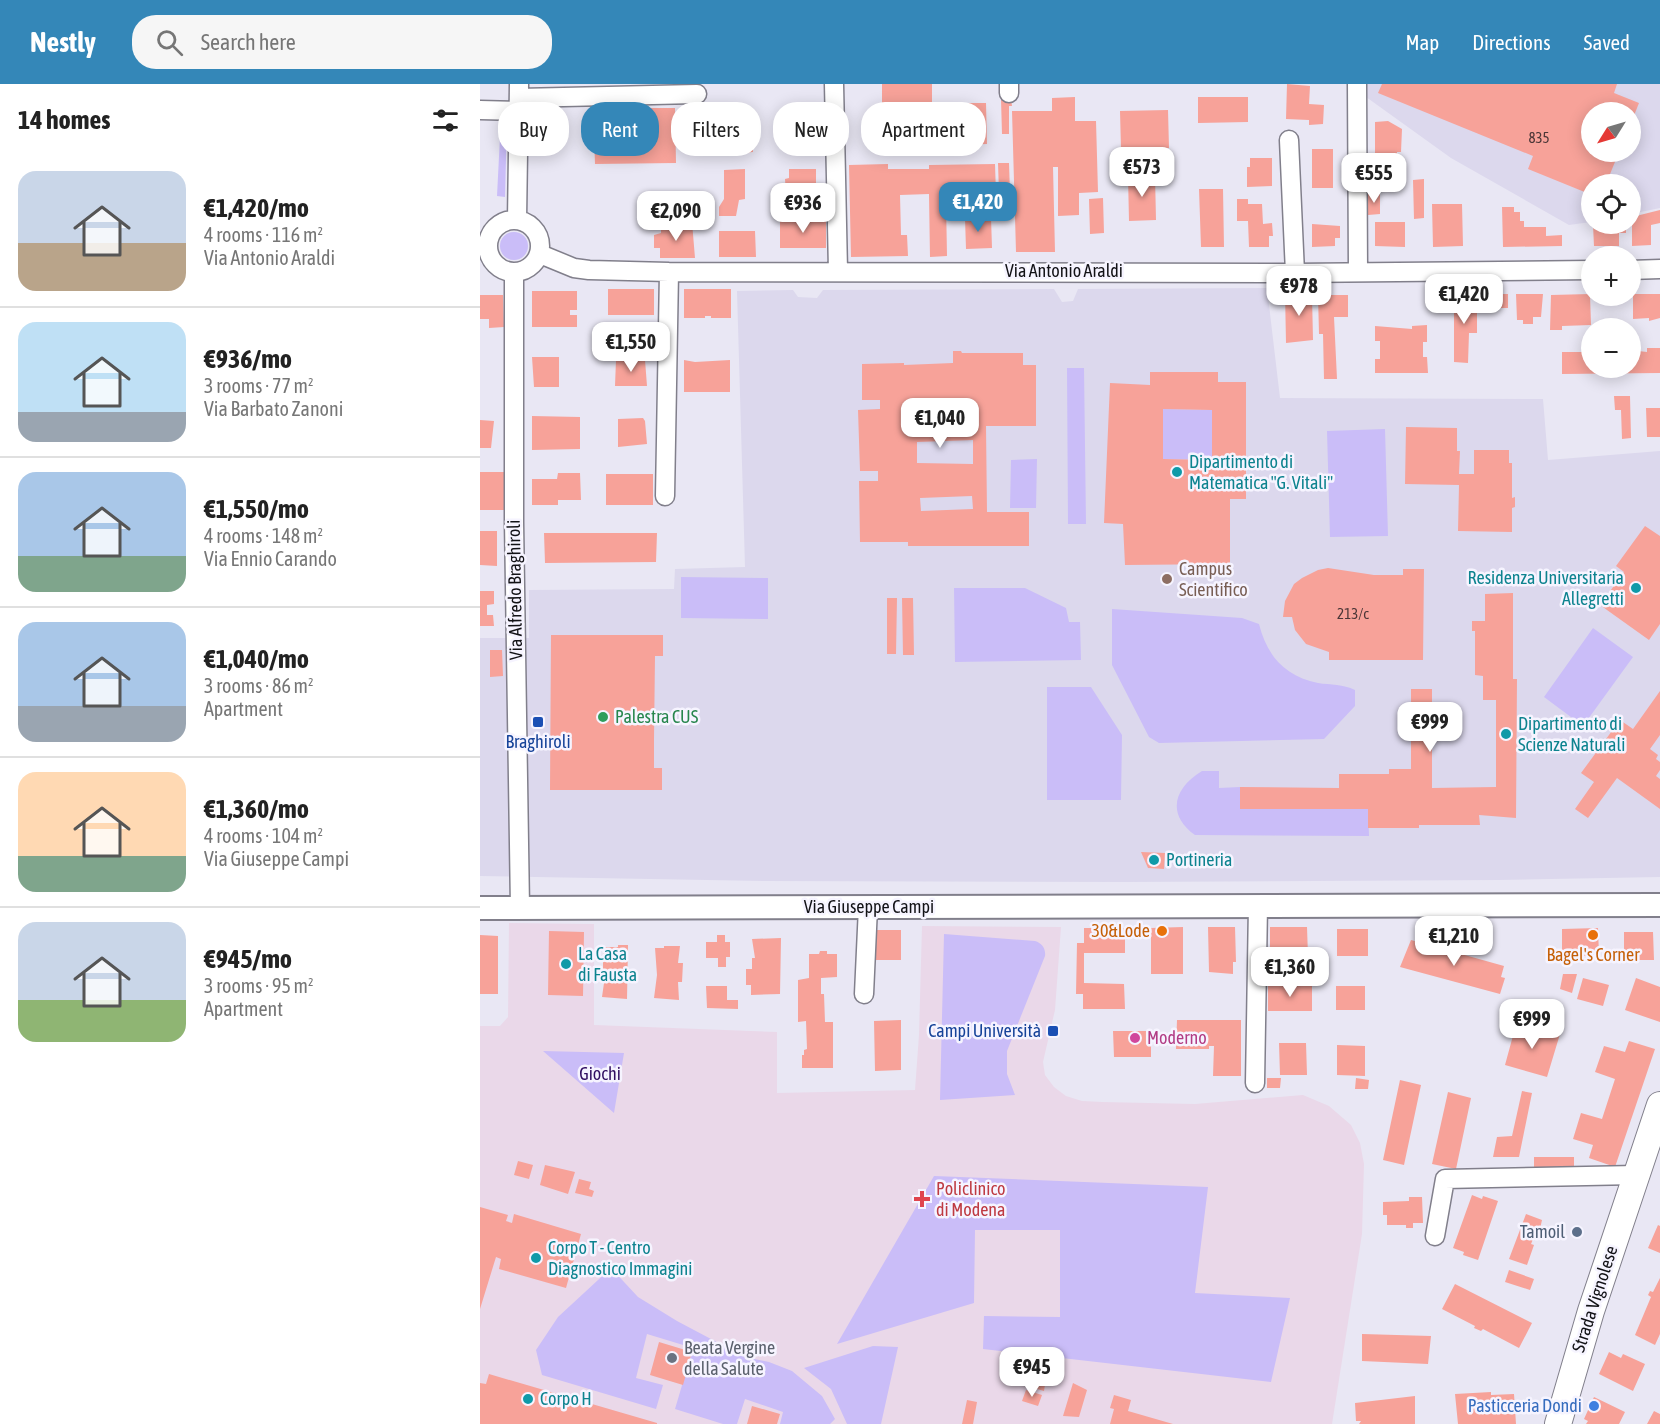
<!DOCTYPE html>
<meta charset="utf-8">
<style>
:root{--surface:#fff;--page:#f6f6f6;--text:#222;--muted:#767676;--line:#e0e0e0;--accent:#3487b8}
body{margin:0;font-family:"Asap Condensed",sans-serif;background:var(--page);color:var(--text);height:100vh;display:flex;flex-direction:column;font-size:22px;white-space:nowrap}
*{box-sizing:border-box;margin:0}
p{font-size:20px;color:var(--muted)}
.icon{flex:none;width:33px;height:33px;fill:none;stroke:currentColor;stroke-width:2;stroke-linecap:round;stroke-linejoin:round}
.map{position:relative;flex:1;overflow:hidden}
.side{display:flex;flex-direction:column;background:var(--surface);width:480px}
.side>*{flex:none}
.guide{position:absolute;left:18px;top:18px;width:570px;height:54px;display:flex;gap:12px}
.needle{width:39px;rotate:233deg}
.fabs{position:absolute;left:1101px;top:18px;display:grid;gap:12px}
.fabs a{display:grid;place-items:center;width:60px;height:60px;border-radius:50%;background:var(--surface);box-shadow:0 3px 15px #0003;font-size:30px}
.price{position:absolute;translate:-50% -51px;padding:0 14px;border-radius:12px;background:#fff;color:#222;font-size:20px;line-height:39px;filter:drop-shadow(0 2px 3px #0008)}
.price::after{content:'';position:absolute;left:50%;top:36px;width:18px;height:14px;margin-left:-9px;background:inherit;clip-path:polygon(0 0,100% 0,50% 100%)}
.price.selected{background:var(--accent);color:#fff}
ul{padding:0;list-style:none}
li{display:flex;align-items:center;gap:18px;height:150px;padding:0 18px}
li+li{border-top:2px solid var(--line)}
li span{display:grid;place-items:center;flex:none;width:168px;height:120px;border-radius:18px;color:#555}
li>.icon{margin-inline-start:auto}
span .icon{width:72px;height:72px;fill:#fffc;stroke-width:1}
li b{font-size:26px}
h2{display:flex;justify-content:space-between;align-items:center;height:72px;padding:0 18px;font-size:26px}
.chip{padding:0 21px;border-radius:24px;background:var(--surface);box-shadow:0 3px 15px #0003;font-size:21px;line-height:54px}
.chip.selected{background:var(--accent);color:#fff}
header{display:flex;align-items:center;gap:36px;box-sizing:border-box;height:84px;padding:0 30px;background:var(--accent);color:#fff}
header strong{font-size:28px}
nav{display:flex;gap:33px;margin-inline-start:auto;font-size:21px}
.search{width:420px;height:54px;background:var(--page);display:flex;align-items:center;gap:15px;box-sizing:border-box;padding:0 21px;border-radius:24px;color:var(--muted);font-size:22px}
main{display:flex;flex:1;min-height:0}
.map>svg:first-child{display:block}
.built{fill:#dcd8ed;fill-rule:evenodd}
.medical{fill:#ead8e9}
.green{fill:#cabdf8}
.building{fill:#f7a299;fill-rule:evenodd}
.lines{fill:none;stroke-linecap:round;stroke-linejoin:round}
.minor-casing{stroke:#817f8b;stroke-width:21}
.tertiary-casing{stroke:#817f8b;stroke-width:26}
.secondary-casing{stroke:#817f8b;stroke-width:28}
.minor{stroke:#fff;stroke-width:18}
.tertiary{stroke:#fff;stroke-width:22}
.secondary{stroke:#fff;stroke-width:26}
.culture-dot{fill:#0f9aa8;stroke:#f6f4ff;stroke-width:2}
.education-dot{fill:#8d6e63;stroke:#f6f4ff;stroke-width:2}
.leisure-dot{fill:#2e9e5b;stroke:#f6f4ff;stroke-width:2}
.transit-dot{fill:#1a4fb4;stroke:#f6f4ff;stroke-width:2}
.food-dot{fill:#e8710a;stroke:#f6f4ff;stroke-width:2}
.hotel-dot{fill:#d1479c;stroke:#f6f4ff;stroke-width:2}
.health-dot{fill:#e0444e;stroke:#f6f4ff;stroke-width:2}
.service-dot{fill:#5c6f8a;stroke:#f6f4ff;stroke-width:2}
.worship-dot{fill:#6b7280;stroke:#f6f4ff;stroke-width:2}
.shop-dot{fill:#3f7fe0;stroke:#f6f4ff;stroke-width:2}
.labels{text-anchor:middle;stroke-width:5;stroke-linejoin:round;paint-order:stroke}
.number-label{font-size:15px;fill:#4b3637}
.street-label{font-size:18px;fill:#121216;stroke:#f6f4ff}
.culture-label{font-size:18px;fill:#0d838f;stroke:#f6f4ff;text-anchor:start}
.education-label{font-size:18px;fill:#785e54;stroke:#f6f4ff;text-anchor:start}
.leisure-label{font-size:18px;fill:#27864d;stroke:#f6f4ff;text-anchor:start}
.transit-label{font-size:18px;fill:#164399;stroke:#f6f4ff}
.food-label{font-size:18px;fill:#c56008;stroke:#f6f4ff;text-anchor:end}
.hotel-label{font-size:18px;fill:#b23c85;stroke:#f6f4ff;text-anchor:start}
.park-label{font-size:18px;fill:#310e62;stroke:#f6f4ff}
.health-label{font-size:18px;fill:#be3a42;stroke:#f6f4ff;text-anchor:start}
.service-label{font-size:18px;fill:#4e5e75;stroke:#f6f4ff;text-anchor:end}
.worship-label{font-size:18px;fill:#5b616d;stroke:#f6f4ff;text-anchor:start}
.shop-label{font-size:18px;fill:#366cbe;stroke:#f6f4ff;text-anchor:end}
</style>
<header>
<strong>Nestly</strong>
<div class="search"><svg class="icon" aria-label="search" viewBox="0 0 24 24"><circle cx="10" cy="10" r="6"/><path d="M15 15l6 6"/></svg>Search here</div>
<nav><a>Map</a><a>Directions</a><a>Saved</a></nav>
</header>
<main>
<section class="side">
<h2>14 homes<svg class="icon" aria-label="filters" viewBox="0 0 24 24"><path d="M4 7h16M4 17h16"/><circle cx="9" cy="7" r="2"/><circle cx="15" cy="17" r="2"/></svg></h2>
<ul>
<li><span style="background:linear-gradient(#c9d6e8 60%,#b9a48a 0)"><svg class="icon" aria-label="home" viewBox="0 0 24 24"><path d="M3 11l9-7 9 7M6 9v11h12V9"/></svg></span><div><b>€1,420/mo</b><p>4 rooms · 116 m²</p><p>Via Antonio Araldi</p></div></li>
<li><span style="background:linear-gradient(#bfe0f5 75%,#9aa5b1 0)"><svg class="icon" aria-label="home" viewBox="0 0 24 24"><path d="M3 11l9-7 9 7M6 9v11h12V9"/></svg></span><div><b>€936/mo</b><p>3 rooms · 77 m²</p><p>Via Barbato Zanoni</p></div></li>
<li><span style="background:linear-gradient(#a9c7e8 70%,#7fa58c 0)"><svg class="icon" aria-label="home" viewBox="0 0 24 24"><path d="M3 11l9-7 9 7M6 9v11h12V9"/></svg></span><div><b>€1,550/mo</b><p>4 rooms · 148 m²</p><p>Via Ennio Carando</p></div></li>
<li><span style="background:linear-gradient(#a9c7e8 70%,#9aa5b1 0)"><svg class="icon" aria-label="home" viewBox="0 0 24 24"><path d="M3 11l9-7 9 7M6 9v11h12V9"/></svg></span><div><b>€1,040/mo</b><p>3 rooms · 86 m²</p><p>Apartment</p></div></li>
<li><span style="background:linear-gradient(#ffd9b3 70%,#7fa58c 0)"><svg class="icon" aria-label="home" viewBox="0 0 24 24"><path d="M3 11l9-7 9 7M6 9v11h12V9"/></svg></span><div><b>€1,360/mo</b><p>4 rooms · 104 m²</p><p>Via Giuseppe Campi</p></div></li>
<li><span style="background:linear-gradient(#c9d6e8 65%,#8fb573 0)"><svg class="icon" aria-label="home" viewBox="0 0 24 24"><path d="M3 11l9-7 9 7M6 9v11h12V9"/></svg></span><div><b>€945/mo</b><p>3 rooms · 95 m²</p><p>Apartment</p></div></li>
</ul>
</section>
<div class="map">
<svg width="1180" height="1340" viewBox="0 0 1180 1340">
<rect width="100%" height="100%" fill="#e9e7f4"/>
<path class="built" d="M868,0H1180V124L1151,130L1150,100H1112L1111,138L1089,141L971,74ZM1112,28H1150V68H1112Z
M787,204L800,314L1063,315L1068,376L1180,367V793L1018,796L646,798L286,797L0,792V554H49V506L194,505L195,485L265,483L257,207L313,206L318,213L337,214L343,206L574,205L582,218L593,217L598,205Z"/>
<path class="medical" d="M29,839L114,840V941L297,948V1009L435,1006L439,951L442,842L581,843L575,926L563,978L565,991L574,1003L586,1012L602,1017L622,1018L715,1020L823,1011L849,1022L871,1041L880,1059L884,1080L882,1150L852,1340H0V942H20L28,933Z"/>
<path class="green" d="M21,33L27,36L25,113L17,112Z
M20 162a14 14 0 1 1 28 0a14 14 0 1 1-28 0Z
M587,284H604L606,440H588Z
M683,325L732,326V376L683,375Z
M905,345L908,452L850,453L847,347Z
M557,375L556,424H530L531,376Z
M201,493L288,494V535L201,534Z
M474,504H545L586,524L589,538H600L601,576L475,578Z
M632,525L762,534L779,540C787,572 805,592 838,599C851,601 863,600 875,606V622L844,655L679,659L669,653L632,581Z
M1113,544L1153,573L1103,642L1064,613Z
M567,603H611L642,651L641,716H567Z
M722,687H739V704L760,703V725H888L889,752L715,751C686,730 694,704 722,687Z
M464,850L555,857C562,859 566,865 565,872L527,967V990L535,1011L460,1016Z
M63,967L144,969L134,1029Z
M454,1092L728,1103L715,1209L810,1214L791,1298L503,1265L504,1232L580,1233V1146H495L494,1219L357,1260Z
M131,1184L158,1213L197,1237L265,1273L289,1278L312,1287L342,1312L355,1335L350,1340H300L303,1328L265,1315L257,1340H243L195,1325L213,1264L167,1250L156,1294L183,1301L176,1325L62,1291L56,1266L78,1233Z
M393,1262L418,1263L401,1340H367L351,1305L324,1284Z"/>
<path class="building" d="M402,0H452V57H402Z
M807,0L830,2L829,20L844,21L843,40L829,41V36L806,35Z
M902,0H1137L1134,9L1159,19L1151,39L1150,28H1112V68H1139L1126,100H1112V111L1048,85L1053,72L898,9Z
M595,13V37H616L618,108L599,109V131L578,132V83H573L575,168H536L532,27H572V14Z
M718,13H768V38L718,39Z
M521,15H531L532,22H529V50H522Z
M483,19H506L507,60L484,61Z
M167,24H195L196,79L115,80L114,51L168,50Z
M688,26L689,64L641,65L640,27Z
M272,32L273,68L261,69V57L237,58V33Z
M326,36V39H336V59L311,60V51L297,52V37Z
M908,37L922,45L921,68H917V73H920V85H916V90H895V38Z
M832,65H853V104H832Z
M770,74H792V102L767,103V83H770Z
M518,79H529L530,109H519Z
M408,80V85H449V81L515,80L516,110L469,112L466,117L467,172L450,173L449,110L420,111L421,151H427L428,172L371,173L369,81Z
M265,85V115L259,116L256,132H239V123L244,115V86Z
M309,85H336V110H306L305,95L309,94Z
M675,91L676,136L649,137L648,92Z
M944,95V134L934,135L933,96Z
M719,105H743L744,163H721Z
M888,110H900V130L888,131Z
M623,114L624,149L610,150L609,115Z
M757,115H768V120H782L783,140L792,139L793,152H789V163H769L768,137H757Z
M952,120H982L983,162L953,163Z
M1022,123H1034V128H1040V137H1044V143H1066V152L1082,151V162L1023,163Z
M1180,126V139L1171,141V161L1152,162V133Z
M511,133L512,164L486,165L485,134Z
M346,135V164H300V136Z
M181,138H192V149H201V138H212L215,174H180V164H174V151L181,149Z
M895,138H925V163L895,162Z
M832,140L860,142V154H855V162L832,163Z
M1146,140V149H1139V162H1114L1113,141Z
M239,147H275L276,173H239Z
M128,205H174V231H128Z
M204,205H251V234H231V232H225V234H204Z
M52,207H97V226H90V231H97V243H52Z
M805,208H821V212L832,211L833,256L806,259Z
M1004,210H1028V224H1004Z
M1036,210H1063L1061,233H1053V240H1043V236H1037Z
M1110,210L1111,241L1082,242V246H1070L1071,211Z
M1153,210H1180V234L1169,237V234L1153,235Z
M0,211H23L24,243L9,244V235H0Z
M838,211H868V233H854L857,295H844L843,250H839Z
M974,211H997V249H989L988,279L974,278Z
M947,241V258H943V273H947L948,289H895V275H900V257H895V242L932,245V242Z
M1167,264H1180V289L1082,290V268H1112V284H1150V266L1167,268Z
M473,267H481L482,269H543V281H556V342H506L507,428H549V462H428V458H380L379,397H398V387H380L378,326L400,325V316H382V280L424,279V281L473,279ZM493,356V380L437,379V358ZM492,412L493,425L441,427L440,414Z
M52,273H79V303H54Z
M136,276H165L167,302H135Z
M204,276L215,278L250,276V308H204Z
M670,288H738V298H766V415H750V480L645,481L643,440L624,439L630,299L670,301ZM683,325L732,326V376L683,375Z
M1134,312H1150L1151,354L1142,355L1141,326H1135Z
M1166,324H1180V353H1167Z
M52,332L100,333V365L52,366Z
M163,334L165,337L167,360L138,363V335Z
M0,336L14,337L11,364H0Z
M926,343L977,344V367H980L979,390H994V366H1029V379H1032V414L1035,413V423L1032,424V448L978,447L979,401L925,400Z
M0,388H24V426H0Z
M78,389H100L101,416H78V421H52V395H77Z
M126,390H173V421H126Z
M1165,442L1180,452V540L1169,556L1120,521L1144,488L1136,482Z
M0,447H17V482L0,481Z
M64,449H177L176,478L65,479Z
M848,484L894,491H923V485H944L943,576H849V568L826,560L815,546L812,533H803L805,517L814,500L822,494L838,486Z
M0,507H14V520L7,521V531H13L14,542H0Z
M1033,509V595H1037L1036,734L999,731L1000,741H939V744H888V725H760V703L859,704V690H909V685H931V605H952V704L1016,703V616H1003V592L995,591V547H992V537H1005V510Z
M407,514H417L416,570H407Z
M422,514H433L434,571H423Z
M71,551H183V572H175L174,655V684H182V706H70Z
M10,566H22L23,592L10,593Z
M1180,607V651L1170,665L1178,671L1176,675L1180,678V686L1176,692L1180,695V725L1137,694L1108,734L1095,725L1114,698L1101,689L1140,636L1153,645Z
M661,768L685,769L684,785L668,784Z
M703,843V890H671V844Z
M728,843H755L756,878H753V890L729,888Z
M790,843H827L828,872H790Z
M604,844H645V869H604V899L644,900L645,925H603V910H596L597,859H604Z
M1118,844L1119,872H1082V845Z
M857,845H888V872H857Z
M393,846H421V876H393Z
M69,847L104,848L103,912L68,911Z
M1144,848H1173L1174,876H1144Z
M0,851L18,852V910H0Z
M237,851H245V858H250V873H246V883H238V874H226V858H237Z
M301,854L300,910L271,911V901H266V885H272V874H275L272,855Z
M931,856L1024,882L1021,893L1025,894L1020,910L920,883Z
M138,861H148L147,915L122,913L126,885H123V863H138Z
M184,862H200L198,879H203L202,898H198L199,916L174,914L177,891L175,864H184Z
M340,867H347V870H357V893L341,894V910H344L345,938H353V984H322V971H324V966L327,965L326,937L318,938V896L329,894V870H339Z
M1083,890H1097L1092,909L1080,905Z
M1103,894L1129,901L1123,922L1097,915Z
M1156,894L1180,903V938L1145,926Z
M832,900V927H788V901Z
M226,902H247V916H258V925L227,924Z
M856,902H885V926H856Z
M421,936V986L395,987L394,937Z
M697,936H761V992H733L734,962H729V965H696Z
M1037,937L1054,942L1053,947L1062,950L1064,946L1080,950L1067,993L1025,981Z
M633,947H671V973H634Z
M1149,957L1175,965L1135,1083L1109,1074L1113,1061L1093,1055L1101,1029L1122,1035L1135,995L1115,988L1124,962L1145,968Z
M799,959H826L827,991H800Z
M857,961L885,962V992L857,991Z
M787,994H801L800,1004H787Z
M876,994L889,996L888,1005H875Z
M920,996L941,1001L924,1081L903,1076Z
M1042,1007L1052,1009L1039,1073H1013L1017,1053L1032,1052Z
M968,1008L991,1014L976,1085L952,1080Z
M1054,1073H1094V1086H1054Z
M38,1077L53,1081L49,1095L34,1091Z
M65,1081L95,1088L88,1110L60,1101Z
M99,1095L111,1098L109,1105L114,1107L112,1113L95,1109Z
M992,1111L1002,1115L1003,1112L1018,1117L998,1176L983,1171L984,1168L973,1164Z
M929,1113H942L943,1139H933V1144H926V1141H907V1131H903V1118L929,1117Z
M0,1123L28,1131L26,1137L32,1139L34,1130L101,1150L86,1204L19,1185L21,1175L16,1173L0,1225Z
M1046,1130L1062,1136L1058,1154L1054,1153L1051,1160L1054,1161L1047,1181L1029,1175Z
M1178,1141L1180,1142V1169L1168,1164Z
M1029,1186L1054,1195L1050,1206L1025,1198Z
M1180,1194V1250L1175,1261L1155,1251L1171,1213L1168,1211L1170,1207L1173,1208Z
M975,1200L1052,1239L1039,1264L1003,1245L1001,1247L994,1244L995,1242L962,1225Z
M882,1250L951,1252L948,1280L882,1277Z
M179,1258L212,1268L208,1281L216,1283L214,1289L207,1287L203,1301L170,1291Z
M1129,1268L1141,1274L1143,1270L1165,1280L1153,1307L1119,1290Z
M9,1290L177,1339V1340H0V1299L6,1300Z
M550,1290L566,1294L564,1307L547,1302Z
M593,1299L607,1306L599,1333L583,1332Z
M546,1306L562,1311L558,1322L542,1317Z
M1011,1308V1311L1034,1310L1036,1340H978L975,1310Z
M634,1311L651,1316L648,1327L693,1340H630L634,1325L630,1324Z
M935,1312V1340H879L881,1337H876L875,1319Z
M1114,1313L1145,1328L1139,1340H1106L1108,1337L1104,1335Z
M487,1316L497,1318L493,1340H482Z
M272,1322L300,1330L297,1340H267Z
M1174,1327L1180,1330V1340H1167Z"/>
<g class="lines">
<defs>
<path id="minor" d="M354,0L358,187
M529,0V9
M877,0L878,188
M39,14L217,10
M0,26L38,27
M809,56L815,189
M8 162a26 26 0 1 1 52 0a26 26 0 1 1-52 0Z
M37,136L39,0
M60,170L94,184L109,186L189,188L815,189L1112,186
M1150,186L1180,185
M34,189V438L40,824
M185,412L189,188
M384,910L388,823
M775,999L778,821
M955,1152L965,1095L1156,1091"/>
<path id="tertiary" d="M0,824L1180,821"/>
<path id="secondary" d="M1078,1340L1111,1227L1180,1021"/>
</defs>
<use href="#minor" class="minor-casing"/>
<use href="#tertiary" class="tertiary-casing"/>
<use href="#secondary" class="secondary-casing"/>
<use href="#minor" class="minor"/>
<use href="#tertiary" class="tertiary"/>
<use href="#secondary" class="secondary"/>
</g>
<g class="culture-dot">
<circle cx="697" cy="388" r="6"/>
<circle cx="1156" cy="504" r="6"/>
<circle cx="1026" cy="650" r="6"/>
<circle cx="674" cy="776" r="6"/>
<circle cx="86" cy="880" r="6"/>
<circle cx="56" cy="1174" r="6"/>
<circle cx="48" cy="1315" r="6"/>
</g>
<circle class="education-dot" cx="687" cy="495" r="6"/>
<circle class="leisure-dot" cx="123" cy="633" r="6"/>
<g class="transit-dot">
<rect x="52" y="632" width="12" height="12" rx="3"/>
<rect x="567" y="941" width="12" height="12" rx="3"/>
</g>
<g class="food-dot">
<circle cx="682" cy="847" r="6"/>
<circle cx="1113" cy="851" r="6"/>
</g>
<circle class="hotel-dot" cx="655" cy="954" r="6"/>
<path class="health-dot" d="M439 1106h6v6h6v6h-6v6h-6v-6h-6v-6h6z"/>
<circle class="service-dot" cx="1097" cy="1148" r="6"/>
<circle class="worship-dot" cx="192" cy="1274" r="6"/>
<circle class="shop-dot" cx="1114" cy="1322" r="6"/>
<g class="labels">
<g class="number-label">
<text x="1059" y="59">835</text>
<text x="873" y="535">213/c</text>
</g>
<g class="street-label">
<text x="584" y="193">Via Antonio Araldi</text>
<text transform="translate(35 506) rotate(-91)" y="6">Via Alfredo Braghiroli</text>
<text x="389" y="829">Via Giuseppe Campi</text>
<text transform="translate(1115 1215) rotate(-72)" y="6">Strada Vignolese</text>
</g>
<g class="culture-label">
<text x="709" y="384">Dipartimento di<tspan x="709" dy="21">Matematica "G. Vitali"</tspan></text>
<text x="1144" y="500" text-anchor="end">Residenza Universitaria<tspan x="1144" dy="21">Allegretti</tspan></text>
<text x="1038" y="646">Dipartimento di<tspan x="1038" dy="21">Scienze Naturali</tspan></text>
<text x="686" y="782">Portineria</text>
<text x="98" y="876">La Casa<tspan x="98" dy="21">di Fausta</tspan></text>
<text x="68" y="1170">Corpo T - Centro<tspan x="68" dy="21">Diagnostico Immagini</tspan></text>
<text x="60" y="1321">Corpo H</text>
</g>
<g class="education-label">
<text x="699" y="491">Campus<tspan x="699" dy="21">Scientifico</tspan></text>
</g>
<g class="leisure-label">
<text x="135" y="639">Palestra CUS</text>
</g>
<g class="transit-label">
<text x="58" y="664">Braghiroli</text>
<text x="561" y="953" text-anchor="end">Campi Università</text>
</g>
<g class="food-label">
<text x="670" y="853">30&amp;Lode</text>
<text x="1113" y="877" text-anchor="middle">Bagel's Corner</text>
</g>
<g class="hotel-label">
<text x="667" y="960">Moderno</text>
</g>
<g class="park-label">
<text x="120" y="996">Giochi</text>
</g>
<g class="health-label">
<text x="456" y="1111">Policlinico<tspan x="456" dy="21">di Modena</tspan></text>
</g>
<g class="service-label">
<text x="1085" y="1154">Tamoil</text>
</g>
<g class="worship-label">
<text x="204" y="1270">Beata Vergine<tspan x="204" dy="21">della Salute</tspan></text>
</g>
<g class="shop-label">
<text x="1102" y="1328">Pasticceria Dondi</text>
</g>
</g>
</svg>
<div class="fabs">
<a><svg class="needle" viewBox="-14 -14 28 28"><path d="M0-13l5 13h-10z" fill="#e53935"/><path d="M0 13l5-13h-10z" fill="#767676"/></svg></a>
<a><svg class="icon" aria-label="locate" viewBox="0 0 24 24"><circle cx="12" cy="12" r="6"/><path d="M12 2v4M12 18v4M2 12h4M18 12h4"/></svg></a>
<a>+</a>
<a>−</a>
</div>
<b class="price" style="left:662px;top:114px">€573</b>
<b class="price" style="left:894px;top:120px">€555</b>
<b class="price selected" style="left:498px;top:149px">€1,420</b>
<b class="price" style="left:323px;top:150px">€936</b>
<b class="price" style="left:196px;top:158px">€2,090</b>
<b class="price" style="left:819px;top:233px">€978</b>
<b class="price" style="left:984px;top:241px">€1,420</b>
<b class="price" style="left:151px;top:289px">€1,550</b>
<b class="price" style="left:460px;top:365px">€1,040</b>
<b class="price" style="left:950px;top:669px">€999</b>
<b class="price" style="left:974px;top:883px">€1,210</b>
<b class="price" style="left:810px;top:914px">€1,360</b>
<b class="price" style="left:1052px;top:966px">€999</b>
<b class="price" style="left:552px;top:1314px">€945</b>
<div class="guide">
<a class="chip">Buy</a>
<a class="chip selected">Rent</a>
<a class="chip">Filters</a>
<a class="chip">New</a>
<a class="chip">Apartment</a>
</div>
</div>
</main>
